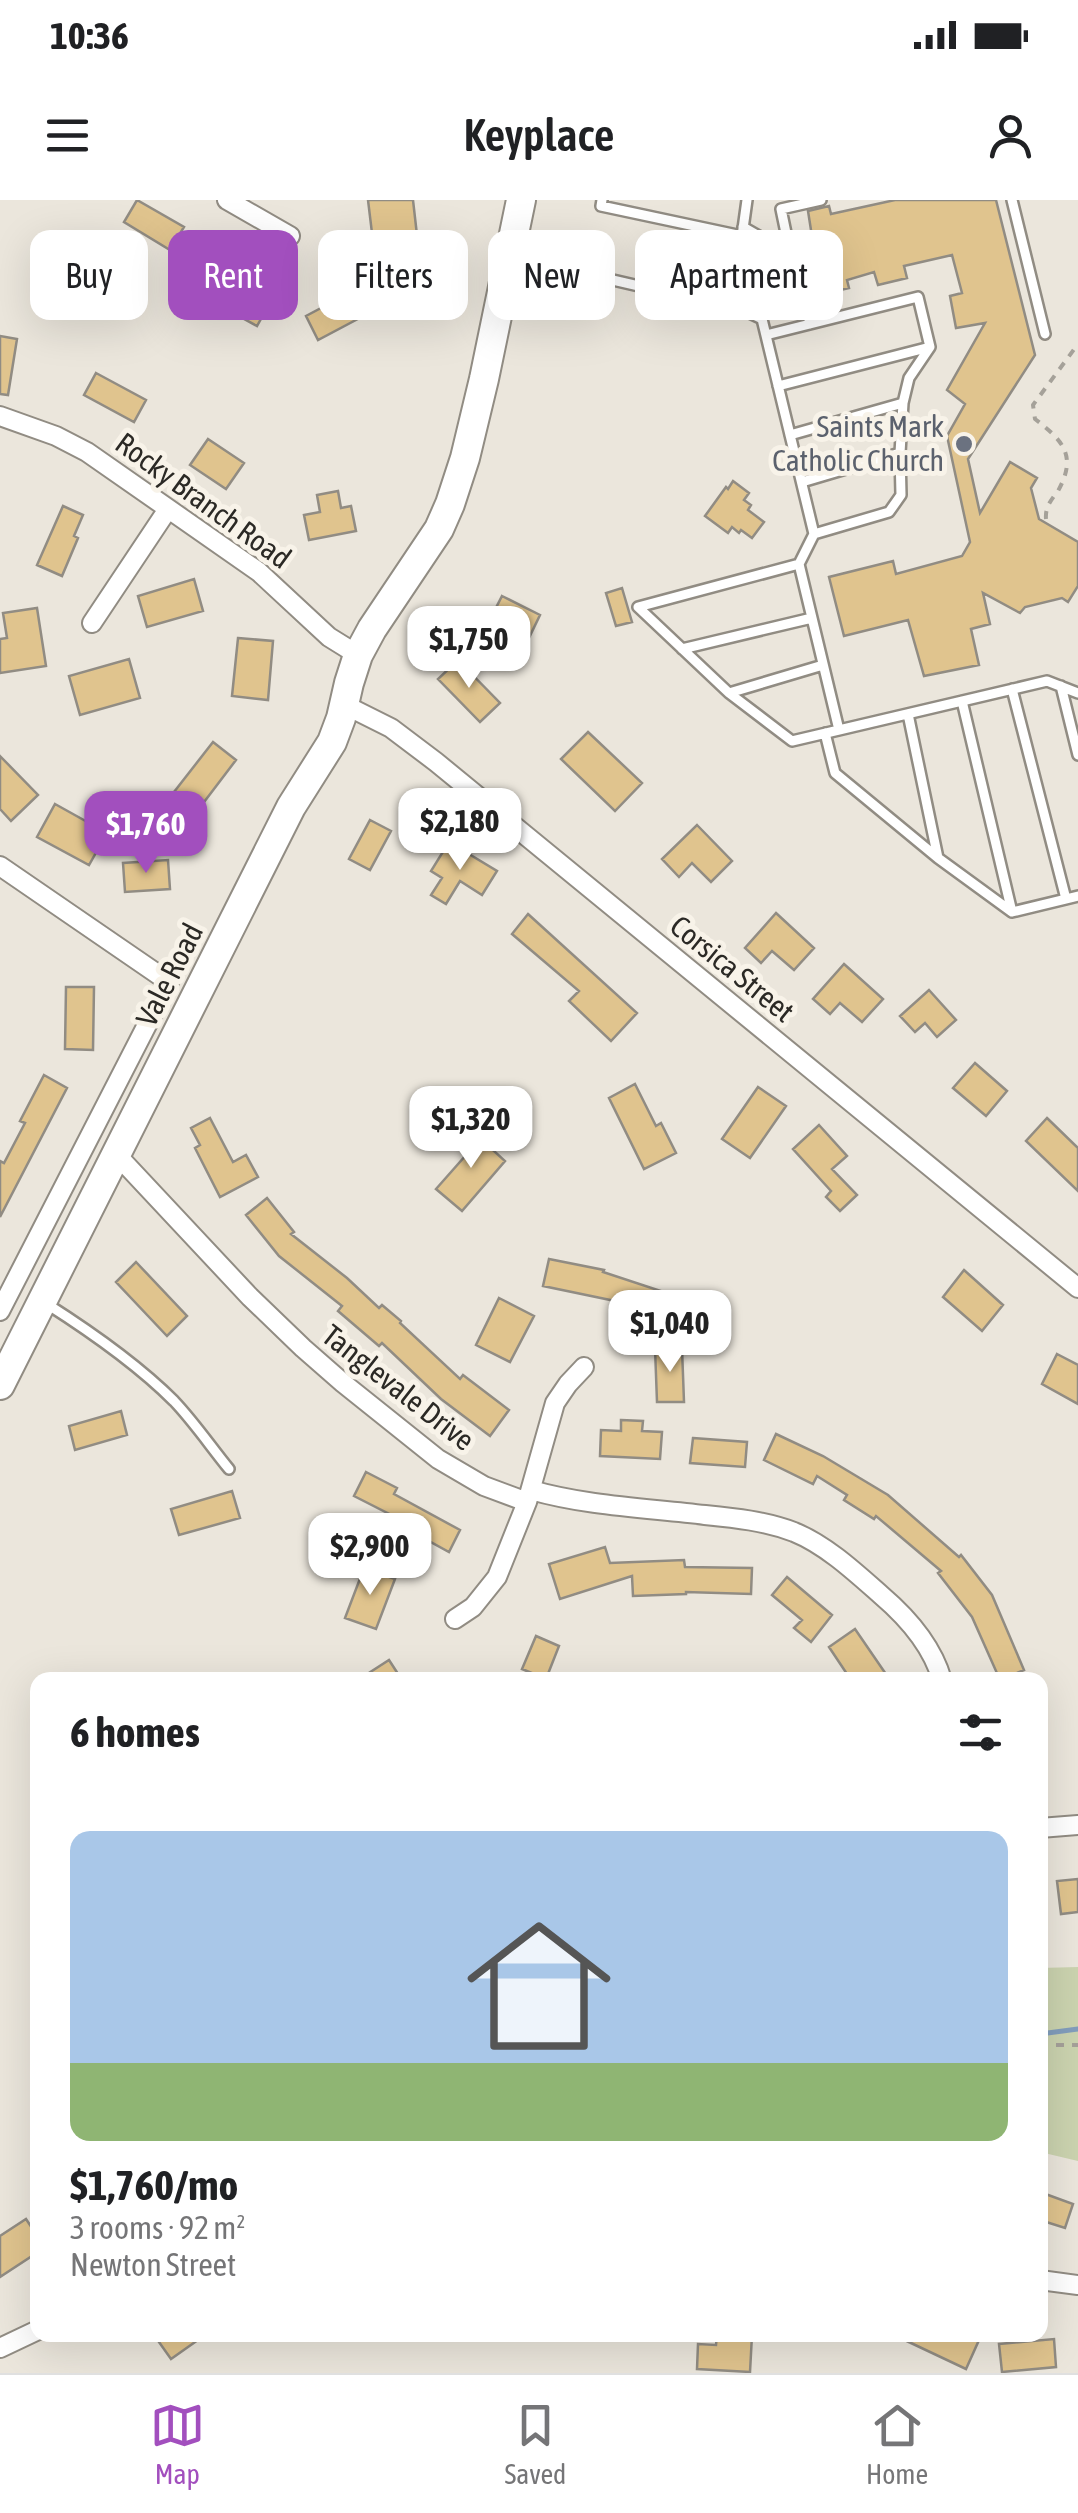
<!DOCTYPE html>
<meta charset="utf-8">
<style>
:root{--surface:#fff;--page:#f2f2f2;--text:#202124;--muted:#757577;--line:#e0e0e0;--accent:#a24fbe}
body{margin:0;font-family:"Asap Condensed",sans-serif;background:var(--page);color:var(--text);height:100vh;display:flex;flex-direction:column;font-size:38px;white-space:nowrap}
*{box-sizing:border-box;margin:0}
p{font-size:32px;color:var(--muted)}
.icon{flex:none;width:55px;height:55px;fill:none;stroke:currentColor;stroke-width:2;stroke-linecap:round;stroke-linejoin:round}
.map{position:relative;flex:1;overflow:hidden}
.details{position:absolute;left:30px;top:1472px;width:1018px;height:670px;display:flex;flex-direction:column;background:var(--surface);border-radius:20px;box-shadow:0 10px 40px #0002}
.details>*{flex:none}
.hud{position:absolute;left:30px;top:30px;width:1020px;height:90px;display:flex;gap:20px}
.price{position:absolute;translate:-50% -85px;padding:0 22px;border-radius:20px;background:#fff;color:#222;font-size:32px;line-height:65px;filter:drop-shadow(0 2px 5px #0008)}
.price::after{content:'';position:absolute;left:50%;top:60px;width:30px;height:22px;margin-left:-15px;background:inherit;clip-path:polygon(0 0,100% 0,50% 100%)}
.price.selected{background:var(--accent);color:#fff}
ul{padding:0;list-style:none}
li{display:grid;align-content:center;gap:20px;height:530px;padding:0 40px}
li+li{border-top:2px solid var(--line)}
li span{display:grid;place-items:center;height:310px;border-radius:20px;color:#555}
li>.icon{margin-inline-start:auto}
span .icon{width:180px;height:180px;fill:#fffc;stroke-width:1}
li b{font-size:42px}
h2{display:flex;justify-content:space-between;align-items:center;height:120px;padding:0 40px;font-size:42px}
.tag{padding:0 35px;border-radius:20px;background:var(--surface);box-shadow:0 10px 40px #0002;font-size:35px;line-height:90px}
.tag.selected{background:var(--accent);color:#fff}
.status{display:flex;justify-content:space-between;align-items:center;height:70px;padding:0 50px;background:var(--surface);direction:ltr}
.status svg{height:28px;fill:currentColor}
header{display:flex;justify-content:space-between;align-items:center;height:130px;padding:0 40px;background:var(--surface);font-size:45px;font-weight:600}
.dock{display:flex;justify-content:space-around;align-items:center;height:140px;border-top:2px solid var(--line);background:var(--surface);font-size:28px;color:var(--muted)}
.dock a{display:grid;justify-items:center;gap:5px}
.dock .selected{color:var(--accent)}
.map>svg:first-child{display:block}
.green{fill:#cbd3af}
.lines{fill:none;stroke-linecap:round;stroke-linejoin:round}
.stream{stroke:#829dbc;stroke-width:5}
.building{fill:#e0c48e;stroke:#918c83;stroke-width:2.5}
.service-casing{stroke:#918c83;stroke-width:14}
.minor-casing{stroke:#918c83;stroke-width:22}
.secondary-casing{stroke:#918c83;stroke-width:32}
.path{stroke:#a5a199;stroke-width:4;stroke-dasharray:8 8;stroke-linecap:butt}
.service{stroke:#fff;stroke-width:9}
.minor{stroke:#fff;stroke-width:18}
.secondary{stroke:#fff;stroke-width:28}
.worship-dot{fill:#6b7280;stroke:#f8f3e9;stroke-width:4}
.labels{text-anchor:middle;stroke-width:10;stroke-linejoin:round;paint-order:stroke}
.worship-label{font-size:30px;fill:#5b616d;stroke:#f8f3e9;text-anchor:end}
.street-label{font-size:30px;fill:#2b2925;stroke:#f8f3e9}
</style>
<div class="status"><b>10:36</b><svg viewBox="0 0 49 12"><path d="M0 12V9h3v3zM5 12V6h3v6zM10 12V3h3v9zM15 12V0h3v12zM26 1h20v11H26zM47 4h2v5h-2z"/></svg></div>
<header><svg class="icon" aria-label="menu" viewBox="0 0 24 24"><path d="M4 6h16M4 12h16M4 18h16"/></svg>Keyplace<svg class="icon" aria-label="person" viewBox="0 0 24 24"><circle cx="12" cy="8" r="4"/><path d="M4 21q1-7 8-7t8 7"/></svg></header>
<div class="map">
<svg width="1078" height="2173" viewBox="0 0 1078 2173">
<rect width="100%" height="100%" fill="#ebe6dc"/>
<path class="green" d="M1078,1767V1961L1040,1952V1768Z"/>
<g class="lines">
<path class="stream" d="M1040,1834L1078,1829"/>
</g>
<path class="building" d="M137,0L184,27L170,50L124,22Z
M368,0H413L418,44L400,46L401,55L375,58Z
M895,0H996L1035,155L968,259L980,313L1010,262L1037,278L1031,288L1039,319L1078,342V386L1068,402L1062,398L1025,407L1020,413L983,393L990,424L971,429L979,465L924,476L908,420L844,436L829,377L893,361L896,374L962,356L970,342L947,236L965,204L947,190L985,123L956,128L950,96L962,93L952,55L904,66L907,78L878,85L874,72L847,80L849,88L827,93L822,72H815L806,32L811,30L808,11L829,6L831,14Z
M212,65L273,97L257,126L197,93Z
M357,89L369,113L318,140L306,116Z
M0,136L17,139L8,195L0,194Z
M96,173L146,200L134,222L84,195Z
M208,239L244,263L226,289L190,265Z
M733,281L749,293L744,300L751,305L748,310L764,322L752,338L741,330L739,333L732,327L728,333L705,316L726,287L728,289Z
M338,291L341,308L351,306L356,331L309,340L304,315L320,312L317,295Z
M63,306L83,315L74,336L78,338L62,376L37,365Z
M194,379L203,411L147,427L138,396Z
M622,388L632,422L616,426L606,393Z
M502,396L540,415L526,444L516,439L504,464L475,449Z
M37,408L46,466L0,473V439L7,438L3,413Z
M238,438L273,441L268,500L232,496Z
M129,459L140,498L80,515L69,476Z
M458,460L500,503L480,522L438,479Z
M588,532L642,583L615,611L561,559Z
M213,542L236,560L198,610L174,592Z
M0,556L38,595L11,621L0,609Z
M55,604L107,633L89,665L37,637Z
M370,620L391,631L370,670L349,659Z
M697,625L732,661L711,682L692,663L679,677L662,659Z
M449,642L497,671L482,695L460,681L446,704L431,695L442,678L431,671Z
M168,660L170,689L125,692L123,663Z
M776,713L814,748L794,770L772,751L761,763L745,748Z
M528,714L637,813L611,841L569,801L579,791L512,734Z
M844,764L883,799L862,822L840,803L830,814L813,799Z
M66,787H94L93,850L65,849Z
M929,790L956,820L937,837L925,823L915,832L900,816Z
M975,863L1007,891L986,916L953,888Z
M44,875L67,888L0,1017V961L4,963L25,923L20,921Z
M635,884L656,926L661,923L676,953L644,969L609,898Z
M758,887L786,906L750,958L722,939Z
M210,918L233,962L246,955L258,977L220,997L195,948L200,945L191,928Z
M1047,918L1078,948V991L1026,941Z
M819,925L847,956L832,969L857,995L840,1011L826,997L831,991L793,949Z
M471,930L505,961L462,1011L436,989L466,955L457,946Z
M267,998L294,1032L291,1034L347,1078L379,1108L382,1105L401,1121L400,1123L460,1179L463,1175L509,1210L490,1236L441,1199L382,1143L379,1146L338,1111L342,1106L279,1056L246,1015Z
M549,1059L604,1070L603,1072L673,1095L664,1124L613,1107L615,1101L543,1086Z
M136,1062L187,1116L167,1136L116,1082Z
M964,1070L1003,1105L982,1131L943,1097Z
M499,1098L534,1116L510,1162L476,1145Z
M655,1148H682L684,1202H657Z
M1057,1154L1078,1165V1204L1042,1184Z
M121,1211L127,1235L75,1250L69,1226Z
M621,1220L643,1221L642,1231L662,1232L660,1259L600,1256L601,1230L621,1231Z
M776,1234L823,1256L888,1295L959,1357L961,1355L992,1395L1024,1470L1000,1480L972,1417L938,1373L941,1371L876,1316L874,1319L844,1300L847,1295L817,1276L813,1284L764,1260Z
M693,1238L747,1242L745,1267L690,1263Z
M366,1272L397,1288L394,1294L460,1330L449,1352L398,1324L401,1320L354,1296Z
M232,1291L240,1318L179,1335L171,1309Z
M605,1347L610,1363L684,1360L685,1367L752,1368L751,1394L686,1392V1394L633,1396L632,1376L560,1399L549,1364Z
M364,1368L395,1379L376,1429L345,1418Z
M787,1377L832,1415L811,1442L794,1428L802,1420L772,1395Z
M855,1429L890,1480H851L829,1447Z
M536,1436L559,1446L546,1479L522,1469Z
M389,1460L402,1480H358Z
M1078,1679V1712L1061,1714L1057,1681Z
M1040,1992L1073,2004L1065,2028L1040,2020Z
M26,2019L38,2037V2052L0,2077V2036Z
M154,2135H205L171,2159Z
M717,2135H752L750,2172L697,2169L698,2144L716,2145Z
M894,2135H968L979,2140L966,2169Z
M1054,2139L1056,2167L1002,2172L999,2144Z"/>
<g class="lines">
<defs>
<path id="service" d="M602,0L601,6L742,36L747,0
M1012,0L1045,134
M743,27L794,56L810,124L918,97L930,147L909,178L903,203L900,253L901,295L889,312L814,334
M777,47L786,33L781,9L821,0
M513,57L743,110L762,119L814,334L799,364L638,407
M766,135L810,124
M778,186L930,147
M790,235L903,203
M802,282L900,253
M799,364L839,530L1047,481L1078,493
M638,407L729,493L792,541L839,530
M682,449L812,418
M1061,486L1078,555
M1012,489L1066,699
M729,493L823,465
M962,501L1012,712
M908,514L938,658
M825,533L835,573L938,658L1012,712L1078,696
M47,1104C91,1132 137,1164 174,1201C194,1222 211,1247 229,1269"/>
<path id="minor" d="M227,0L290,36
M0,216L56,236L87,252L259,372L329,437L358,455
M92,423L168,309
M345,505L391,528L436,562L1078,1088
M0,666L169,782L0,1111
M117,955L250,1097L303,1148L343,1183L438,1259L484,1286L527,1302
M531,1290C587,1306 647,1308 705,1315C735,1318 765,1321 794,1332C826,1345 855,1372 881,1395C908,1418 932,1445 942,1480
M455,1419L473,1407L497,1377L527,1302L555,1203L568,1184L584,1167
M1040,1628L1078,1625
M1040,2080L1078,2085
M0,2148L38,2130"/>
<path id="secondary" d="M0,1185L291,607L332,542L341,518L349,483L358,455L372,429L439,329L450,304L465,258L484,179L521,0"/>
</defs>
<use href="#service" class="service-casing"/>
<use href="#minor" class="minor-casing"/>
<use href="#secondary" class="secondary-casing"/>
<path class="path" d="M1046,319C1045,307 1051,300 1058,291C1078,255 1062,240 1035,219L1033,205L1078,144
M1040,1845H1078"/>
<use href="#service" class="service"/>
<use href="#minor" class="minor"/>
<use href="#secondary" class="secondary"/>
</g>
<circle class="worship-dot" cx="964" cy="244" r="10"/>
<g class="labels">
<g class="worship-label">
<text x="944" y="237">Saints Mark<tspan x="944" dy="34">Catholic Church</tspan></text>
</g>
<g class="street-label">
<text transform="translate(203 301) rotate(36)" y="10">Rocky Branch Road</text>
<text transform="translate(732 769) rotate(39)" y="10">Corsica Street</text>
<text transform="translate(170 775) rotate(-63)" y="10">Vale Road</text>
<text transform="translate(398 1188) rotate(38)" y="10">Tanglevale Drive</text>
</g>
</g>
</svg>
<b class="price" style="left:469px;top:491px">$1,750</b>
<b class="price" style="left:460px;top:673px">$2,180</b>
<b class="price selected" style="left:146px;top:676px">$1,760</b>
<b class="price" style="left:471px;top:971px">$1,320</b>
<b class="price" style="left:670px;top:1175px">$1,040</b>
<b class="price" style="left:370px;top:1398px">$2,900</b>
<div class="hud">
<a class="tag">Buy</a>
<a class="tag selected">Rent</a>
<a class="tag">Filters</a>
<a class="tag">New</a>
<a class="tag">Apartment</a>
</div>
<section class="details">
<h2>6 homes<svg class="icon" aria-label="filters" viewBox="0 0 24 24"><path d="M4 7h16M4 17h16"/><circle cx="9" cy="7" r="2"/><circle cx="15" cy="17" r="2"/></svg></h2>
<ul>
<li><span style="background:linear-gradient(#a9c7e8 75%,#8fb573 0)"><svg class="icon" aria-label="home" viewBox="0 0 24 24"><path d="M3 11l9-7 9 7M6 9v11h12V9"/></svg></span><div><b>$1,760/mo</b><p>3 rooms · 92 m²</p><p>Newton Street</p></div></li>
</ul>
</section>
</div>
<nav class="dock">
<a class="selected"><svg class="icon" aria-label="map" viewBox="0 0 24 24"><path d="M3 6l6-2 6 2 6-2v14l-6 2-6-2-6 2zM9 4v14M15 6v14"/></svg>Map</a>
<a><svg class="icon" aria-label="saved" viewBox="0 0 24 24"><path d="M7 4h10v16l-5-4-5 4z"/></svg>Saved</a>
<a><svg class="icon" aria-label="home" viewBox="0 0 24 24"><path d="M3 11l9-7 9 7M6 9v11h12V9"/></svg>Home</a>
</nav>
